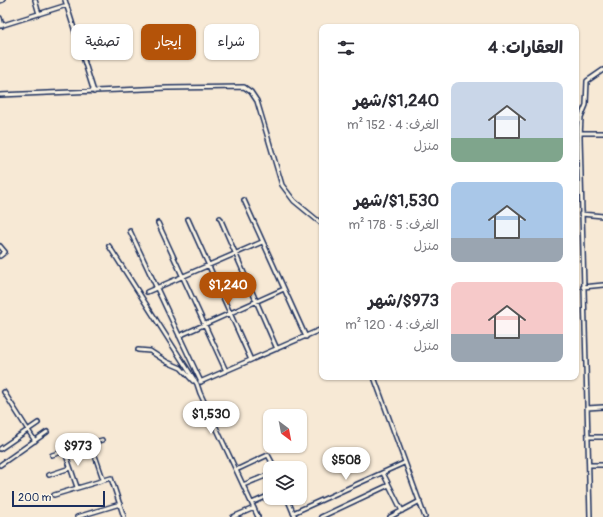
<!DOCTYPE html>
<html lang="ar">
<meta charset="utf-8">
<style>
:root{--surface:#fff;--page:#f7f7f7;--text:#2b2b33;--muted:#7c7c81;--accent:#b45309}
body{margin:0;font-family:Pangolin,"Playpen Sans Arabic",sans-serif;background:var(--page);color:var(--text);direction:rtl;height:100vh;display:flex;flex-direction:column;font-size:15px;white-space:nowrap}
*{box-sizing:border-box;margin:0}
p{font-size:13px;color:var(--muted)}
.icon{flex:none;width:22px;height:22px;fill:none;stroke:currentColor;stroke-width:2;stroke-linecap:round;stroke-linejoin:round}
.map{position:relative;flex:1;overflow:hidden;direction:ltr}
.drawer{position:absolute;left:319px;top:24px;width:260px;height:356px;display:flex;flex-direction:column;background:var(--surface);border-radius:8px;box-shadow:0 1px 3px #0004;direction:rtl}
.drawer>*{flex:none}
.guide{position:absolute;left:12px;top:24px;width:247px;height:36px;direction:rtl;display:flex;gap:8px}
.needle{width:26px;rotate:148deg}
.tools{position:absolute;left:263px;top:409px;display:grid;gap:8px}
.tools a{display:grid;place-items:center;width:44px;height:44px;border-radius:8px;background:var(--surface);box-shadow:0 1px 3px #0004;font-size:20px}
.scale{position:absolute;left:12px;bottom:10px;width:93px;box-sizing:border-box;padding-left:4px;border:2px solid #1b2f5e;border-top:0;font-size:11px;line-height:14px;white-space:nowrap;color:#1b2f5e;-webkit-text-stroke:3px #fcf5e5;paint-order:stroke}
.price{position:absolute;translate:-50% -34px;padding:0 9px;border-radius:14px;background:#fff;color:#222;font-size:13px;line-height:26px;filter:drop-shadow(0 1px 2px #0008)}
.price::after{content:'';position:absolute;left:50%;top:24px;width:12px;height:9px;margin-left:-6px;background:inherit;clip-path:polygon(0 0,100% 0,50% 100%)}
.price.active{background:var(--accent);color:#fff}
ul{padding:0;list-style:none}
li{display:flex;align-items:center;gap:12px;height:100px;padding:0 16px}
li span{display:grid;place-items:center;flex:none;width:112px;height:80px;border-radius:8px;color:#555}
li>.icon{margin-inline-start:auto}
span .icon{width:48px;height:48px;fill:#fffc;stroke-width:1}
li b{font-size:17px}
h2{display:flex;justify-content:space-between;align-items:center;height:48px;padding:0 16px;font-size:17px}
.pill{padding:0 14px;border-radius:8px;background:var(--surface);box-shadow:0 1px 3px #0004;font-size:14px;line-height:36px}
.pill.active{background:var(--accent);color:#fff}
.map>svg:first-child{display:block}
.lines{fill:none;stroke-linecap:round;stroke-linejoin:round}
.minor-casing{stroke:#1b2f5e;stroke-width:6}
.minor{stroke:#fcf5e5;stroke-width:3}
</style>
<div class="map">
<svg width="603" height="517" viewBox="0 0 603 517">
<rect width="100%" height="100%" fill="#f7e9d5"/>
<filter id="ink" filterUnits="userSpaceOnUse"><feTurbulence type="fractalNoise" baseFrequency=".025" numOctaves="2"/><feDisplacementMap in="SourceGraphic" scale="8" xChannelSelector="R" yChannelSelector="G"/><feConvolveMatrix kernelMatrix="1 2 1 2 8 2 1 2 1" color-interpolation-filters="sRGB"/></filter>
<g filter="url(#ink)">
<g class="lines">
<defs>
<path id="minor" d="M35,0L39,14
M65,0L94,92
M0,1L3,0
M0,18L2,26
M0,26L67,5
M0,95L167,88L244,87L251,92L257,101L282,185L294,201L322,224
M580,133H603
M244,200L306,337
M581,214L603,216
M220,218L277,349
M188,219L251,360
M158,223L226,371
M130,231L201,382
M0,246L5,252L0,256
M109,246L197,384L200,393L258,517
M583,287L603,285
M147,292L262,242
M179,336L284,289
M138,350L150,351L167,362L181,368L193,381L195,380
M374,377L425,517
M200,382L322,329
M4,392L35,441
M587,408L603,407
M588,437H603
M91,444L103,479
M0,449L38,423
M65,452L77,487
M52,455L102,440
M0,465L47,432
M589,465H603
M236,470L268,455L275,468
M383,473L402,511
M49,475L70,468
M243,485L270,474
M54,495L111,478L124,517
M287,498L295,517
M252,503L270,495
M293,513L404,463
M77,517L120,504
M233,517L254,508
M321,517L389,485
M390,517L420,501
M590,517L580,137L581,117L586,105L587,81L603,70"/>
</defs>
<use href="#minor" class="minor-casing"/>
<use href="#minor" class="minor"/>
</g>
</g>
</svg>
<div class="tools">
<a><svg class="needle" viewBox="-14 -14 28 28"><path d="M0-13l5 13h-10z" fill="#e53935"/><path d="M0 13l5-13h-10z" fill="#7c7c81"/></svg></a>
<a><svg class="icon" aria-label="layers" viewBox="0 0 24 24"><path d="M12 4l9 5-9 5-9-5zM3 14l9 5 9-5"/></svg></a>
</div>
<div class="scale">200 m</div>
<b class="price active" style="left:228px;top:306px">$1,240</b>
<b class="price" style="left:211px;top:435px">$1,530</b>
<b class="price" style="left:78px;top:467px">$973</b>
<b class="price" style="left:346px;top:481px">$508</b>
<div class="guide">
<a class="pill">شراء</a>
<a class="pill active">إيجار</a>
<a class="pill">تصفية</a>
</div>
<section class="drawer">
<h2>العقارات: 4<svg class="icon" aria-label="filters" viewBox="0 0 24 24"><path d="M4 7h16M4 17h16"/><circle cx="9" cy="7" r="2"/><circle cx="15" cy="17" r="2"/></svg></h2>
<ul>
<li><span style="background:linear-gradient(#c9d6e8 70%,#7fa58c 0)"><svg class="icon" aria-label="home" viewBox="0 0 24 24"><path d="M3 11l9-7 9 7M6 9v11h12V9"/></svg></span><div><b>$1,240/شهر</b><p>الغرف: 4 · 152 m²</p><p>منزل</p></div></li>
<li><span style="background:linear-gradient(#a9c7e8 70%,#9aa5b1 0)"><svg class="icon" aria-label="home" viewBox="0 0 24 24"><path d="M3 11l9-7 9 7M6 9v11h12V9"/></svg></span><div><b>$1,530/شهر</b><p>الغرف: 5 · 178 m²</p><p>منزل</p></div></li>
<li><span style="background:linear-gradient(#f6c9c9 65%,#9aa5b1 0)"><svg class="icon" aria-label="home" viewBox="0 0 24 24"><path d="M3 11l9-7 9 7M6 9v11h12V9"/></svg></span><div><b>$973/شهر</b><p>الغرف: 4 · 120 m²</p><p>منزل</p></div></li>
</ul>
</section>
</div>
